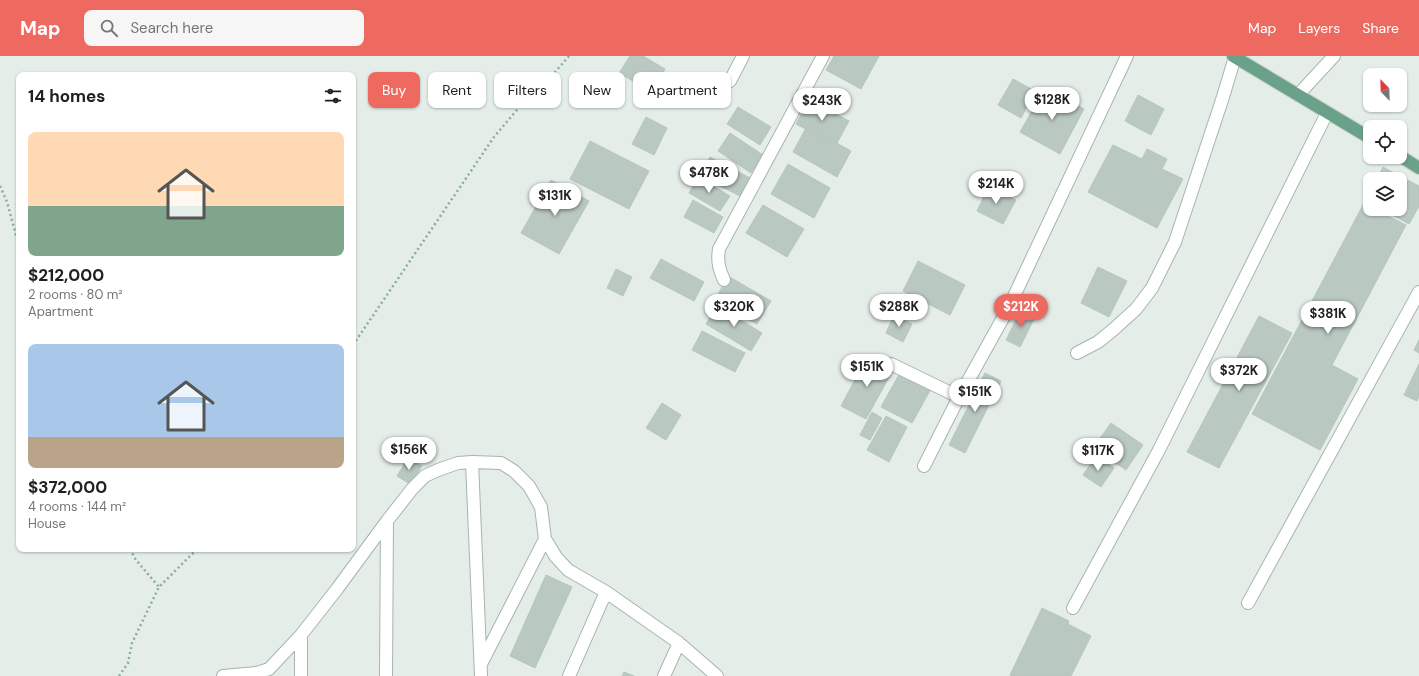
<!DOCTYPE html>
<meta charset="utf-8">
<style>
:root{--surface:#fff;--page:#f6f6f6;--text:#202124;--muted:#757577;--accent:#ee6a61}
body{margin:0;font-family:"DM Sans",sans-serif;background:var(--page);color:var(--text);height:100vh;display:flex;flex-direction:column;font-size:15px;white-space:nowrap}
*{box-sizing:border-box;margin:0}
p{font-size:13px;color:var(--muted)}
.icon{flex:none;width:22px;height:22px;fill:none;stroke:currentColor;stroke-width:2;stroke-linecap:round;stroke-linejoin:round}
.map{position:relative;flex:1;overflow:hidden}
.sheet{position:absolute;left:16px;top:16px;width:340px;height:480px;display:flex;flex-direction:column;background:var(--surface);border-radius:8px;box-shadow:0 1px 3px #0004}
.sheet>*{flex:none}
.banner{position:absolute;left:368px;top:16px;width:380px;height:36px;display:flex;gap:8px}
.needle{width:26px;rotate:337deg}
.tools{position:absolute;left:1363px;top:12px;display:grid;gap:8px}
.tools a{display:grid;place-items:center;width:44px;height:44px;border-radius:8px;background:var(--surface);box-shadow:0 1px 3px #0004;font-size:20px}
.price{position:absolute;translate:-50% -34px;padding:0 9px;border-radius:14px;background:#fff;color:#222;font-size:13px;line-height:26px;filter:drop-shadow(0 1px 2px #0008)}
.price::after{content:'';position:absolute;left:50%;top:24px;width:12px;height:9px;margin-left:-6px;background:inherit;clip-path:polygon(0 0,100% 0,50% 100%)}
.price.selected{background:var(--accent);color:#fff}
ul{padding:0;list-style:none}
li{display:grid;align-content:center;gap:8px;height:212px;padding:0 12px}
li span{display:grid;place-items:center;height:124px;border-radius:8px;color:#555}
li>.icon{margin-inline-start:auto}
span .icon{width:72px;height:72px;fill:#fffc;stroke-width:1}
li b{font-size:17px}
h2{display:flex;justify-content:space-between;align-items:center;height:48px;padding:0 12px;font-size:17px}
.tag{padding:0 14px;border-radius:8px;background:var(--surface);box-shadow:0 1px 3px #0004;font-size:14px;line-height:36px}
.tag.selected{background:var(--accent);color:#fff}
header{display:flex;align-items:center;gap:24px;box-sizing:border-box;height:56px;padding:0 20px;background:var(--accent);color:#fff}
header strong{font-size:19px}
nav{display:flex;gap:22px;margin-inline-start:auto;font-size:14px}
.search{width:280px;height:36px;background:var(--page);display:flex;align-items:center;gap:10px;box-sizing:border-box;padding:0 14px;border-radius:8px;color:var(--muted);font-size:15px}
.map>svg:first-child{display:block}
.building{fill:#b9c8c0;stroke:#b7c7bd}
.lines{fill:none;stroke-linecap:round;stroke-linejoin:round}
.minor-casing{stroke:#a7b5ad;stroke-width:14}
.major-casing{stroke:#c2c9c6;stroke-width:14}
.path{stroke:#85b09b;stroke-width:2.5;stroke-dasharray:2 3;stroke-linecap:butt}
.minor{stroke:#fff;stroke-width:12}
.major{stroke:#6aa289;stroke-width:12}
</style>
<header>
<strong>Map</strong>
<div class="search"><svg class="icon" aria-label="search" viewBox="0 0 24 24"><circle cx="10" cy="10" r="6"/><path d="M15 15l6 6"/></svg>Search here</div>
<nav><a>Map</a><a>Layers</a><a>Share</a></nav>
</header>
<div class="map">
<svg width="1419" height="620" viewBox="0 0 1419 620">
<rect width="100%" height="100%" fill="#e4ede7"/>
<path class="building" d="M630,0H643L665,13L652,36L619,17Z
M834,0H879L861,33L826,14Z
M1013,23L1035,35L1021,62L998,49Z
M1045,32L1084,53L1060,98L1020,76Z
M1138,39L1164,53L1151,79L1125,65Z
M809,44L849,65L836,89L796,68Z
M738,51L771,71L760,89L727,68Z
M646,61L667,72L654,99L632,88Z
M807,70L851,95L837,121L793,96Z
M730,77L763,99L751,117L718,95Z
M590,85L649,115L629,153L570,123Z
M1113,89L1142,103L1147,93L1167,103L1162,113L1183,123L1157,172L1088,136Z
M710,101L750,122L740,140L700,120Z
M788,108L830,132L814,162L771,138Z
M1383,111L1419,130V152H1418L1409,168L1381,153H1400V123H1377Z
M698,121L730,140L720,155L689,137Z
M551,124L589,145L559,198L521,177Z
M989,130L1016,144L1003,168L977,155Z
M1370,136V147L1365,145Z
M693,144L723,161L714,177L684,161Z
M1364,147L1370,151V153H1374L1406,169L1332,309L1358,323L1320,394L1252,358Z
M763,149L804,173L787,201L746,177Z
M661,203L704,226L694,245L650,222Z
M918,205L965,229L950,259L903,235Z
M1098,211L1127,225L1109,261L1081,247Z
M616,213L632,221L623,240L607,232Z
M728,220L771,245L757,268L715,244Z
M717,250L762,277L751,295L706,268Z
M1022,252L1036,259L1020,291L1006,284Z
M894,259L912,268L903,286L886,277Z
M1259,260L1292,277L1219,412L1187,396Z
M702,275L745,297L735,316L692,294Z
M1419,284V297L1414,294Z
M867,301L893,314L866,363L841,350Z
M1419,308V340L1417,345L1404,339Z
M901,315L932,331L912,367L881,351Z
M985,317L1001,325L965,397L949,389Z
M662,347L681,359L666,384L646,372Z
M872,356L882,362L870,384L860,379Z
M886,360L907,371L889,406L867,394Z
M1111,367L1143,389L1126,414L1093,392Z
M1096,400L1114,412L1101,431L1083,419Z
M408,402L422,410L410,428L397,420Z
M546,519L572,531L535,612L510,600Z
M1042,552L1069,565L1068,568L1091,580L1071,620H1013L1010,619Z
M624,616L634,620H622Z"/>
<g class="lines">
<defs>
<path id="minor" d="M730,25L743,0
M1298,39L1334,0
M724,224C719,213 717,205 719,193L823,0
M1077,297L1098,286L1114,273L1136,253L1152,232L1175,186L1223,41L1235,1
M891,308L959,341
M472,406L481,620
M924,410L959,341L1008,253L1127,0
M1248,547L1419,236
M1073,552L1159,394L1327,57
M301,579V620
M481,608L545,483
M223,620L257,617L269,613L301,579L337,533L387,465L412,433L425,420L438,414L458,407L472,406L501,407L514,415L529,430L541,451L545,483L556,501L568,514L606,536L679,587L717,620
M386,620L387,465
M569,620L606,536
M664,620L679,587"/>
<path id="major" d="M1233,0L1370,82
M1400,100L1419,112"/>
</defs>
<use href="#minor" class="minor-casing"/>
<use href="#major" class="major-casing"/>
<path class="path" d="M0,130L7,146L19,190
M353,289L494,81L527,42L549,23L569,0
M130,493L136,504L159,531
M119,620L128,607L132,587L159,531L197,493"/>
<use href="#minor" class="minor"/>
<use href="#major" class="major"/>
</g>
</svg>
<div class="tools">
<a><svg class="needle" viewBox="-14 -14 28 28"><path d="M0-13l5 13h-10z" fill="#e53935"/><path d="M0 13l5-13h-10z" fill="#757577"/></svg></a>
<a><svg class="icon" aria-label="locate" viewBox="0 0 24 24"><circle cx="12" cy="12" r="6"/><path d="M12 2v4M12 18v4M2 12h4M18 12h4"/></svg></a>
<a><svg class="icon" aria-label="layers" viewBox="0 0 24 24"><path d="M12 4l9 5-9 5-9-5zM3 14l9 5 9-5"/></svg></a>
</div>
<b class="price" style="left:1052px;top:65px">$128K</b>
<b class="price" style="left:822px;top:66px">$243K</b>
<b class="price" style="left:709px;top:138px">$478K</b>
<b class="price" style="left:996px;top:149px">$214K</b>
<b class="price" style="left:555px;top:161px">$131K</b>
<b class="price" style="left:734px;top:272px">$320K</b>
<b class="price" style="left:899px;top:272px">$288K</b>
<b class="price selected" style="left:1021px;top:272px">$212K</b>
<b class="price" style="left:1328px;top:279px">$381K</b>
<b class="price" style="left:867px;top:332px">$151K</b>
<b class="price" style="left:1239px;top:336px">$372K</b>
<b class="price" style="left:975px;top:357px">$151K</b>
<b class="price" style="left:409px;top:415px">$156K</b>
<b class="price" style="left:1098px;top:416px">$117K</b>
<div class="banner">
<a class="tag selected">Buy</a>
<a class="tag">Rent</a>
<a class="tag">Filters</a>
<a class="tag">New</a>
<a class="tag">Apartment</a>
</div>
<section class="sheet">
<h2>14 homes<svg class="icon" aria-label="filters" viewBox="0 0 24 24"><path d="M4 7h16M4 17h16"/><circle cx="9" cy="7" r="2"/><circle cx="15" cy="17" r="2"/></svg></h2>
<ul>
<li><span style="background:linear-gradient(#ffd9b3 60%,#7fa58c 0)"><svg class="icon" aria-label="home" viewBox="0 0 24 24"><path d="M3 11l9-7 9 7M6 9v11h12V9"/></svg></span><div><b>$212,000</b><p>2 rooms · 80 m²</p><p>Apartment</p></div></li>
<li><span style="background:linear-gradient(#a9c7e8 75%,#b9a48a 0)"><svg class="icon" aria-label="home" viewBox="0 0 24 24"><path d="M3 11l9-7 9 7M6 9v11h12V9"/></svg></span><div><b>$372,000</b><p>4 rooms · 144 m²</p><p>House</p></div></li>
</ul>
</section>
</div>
